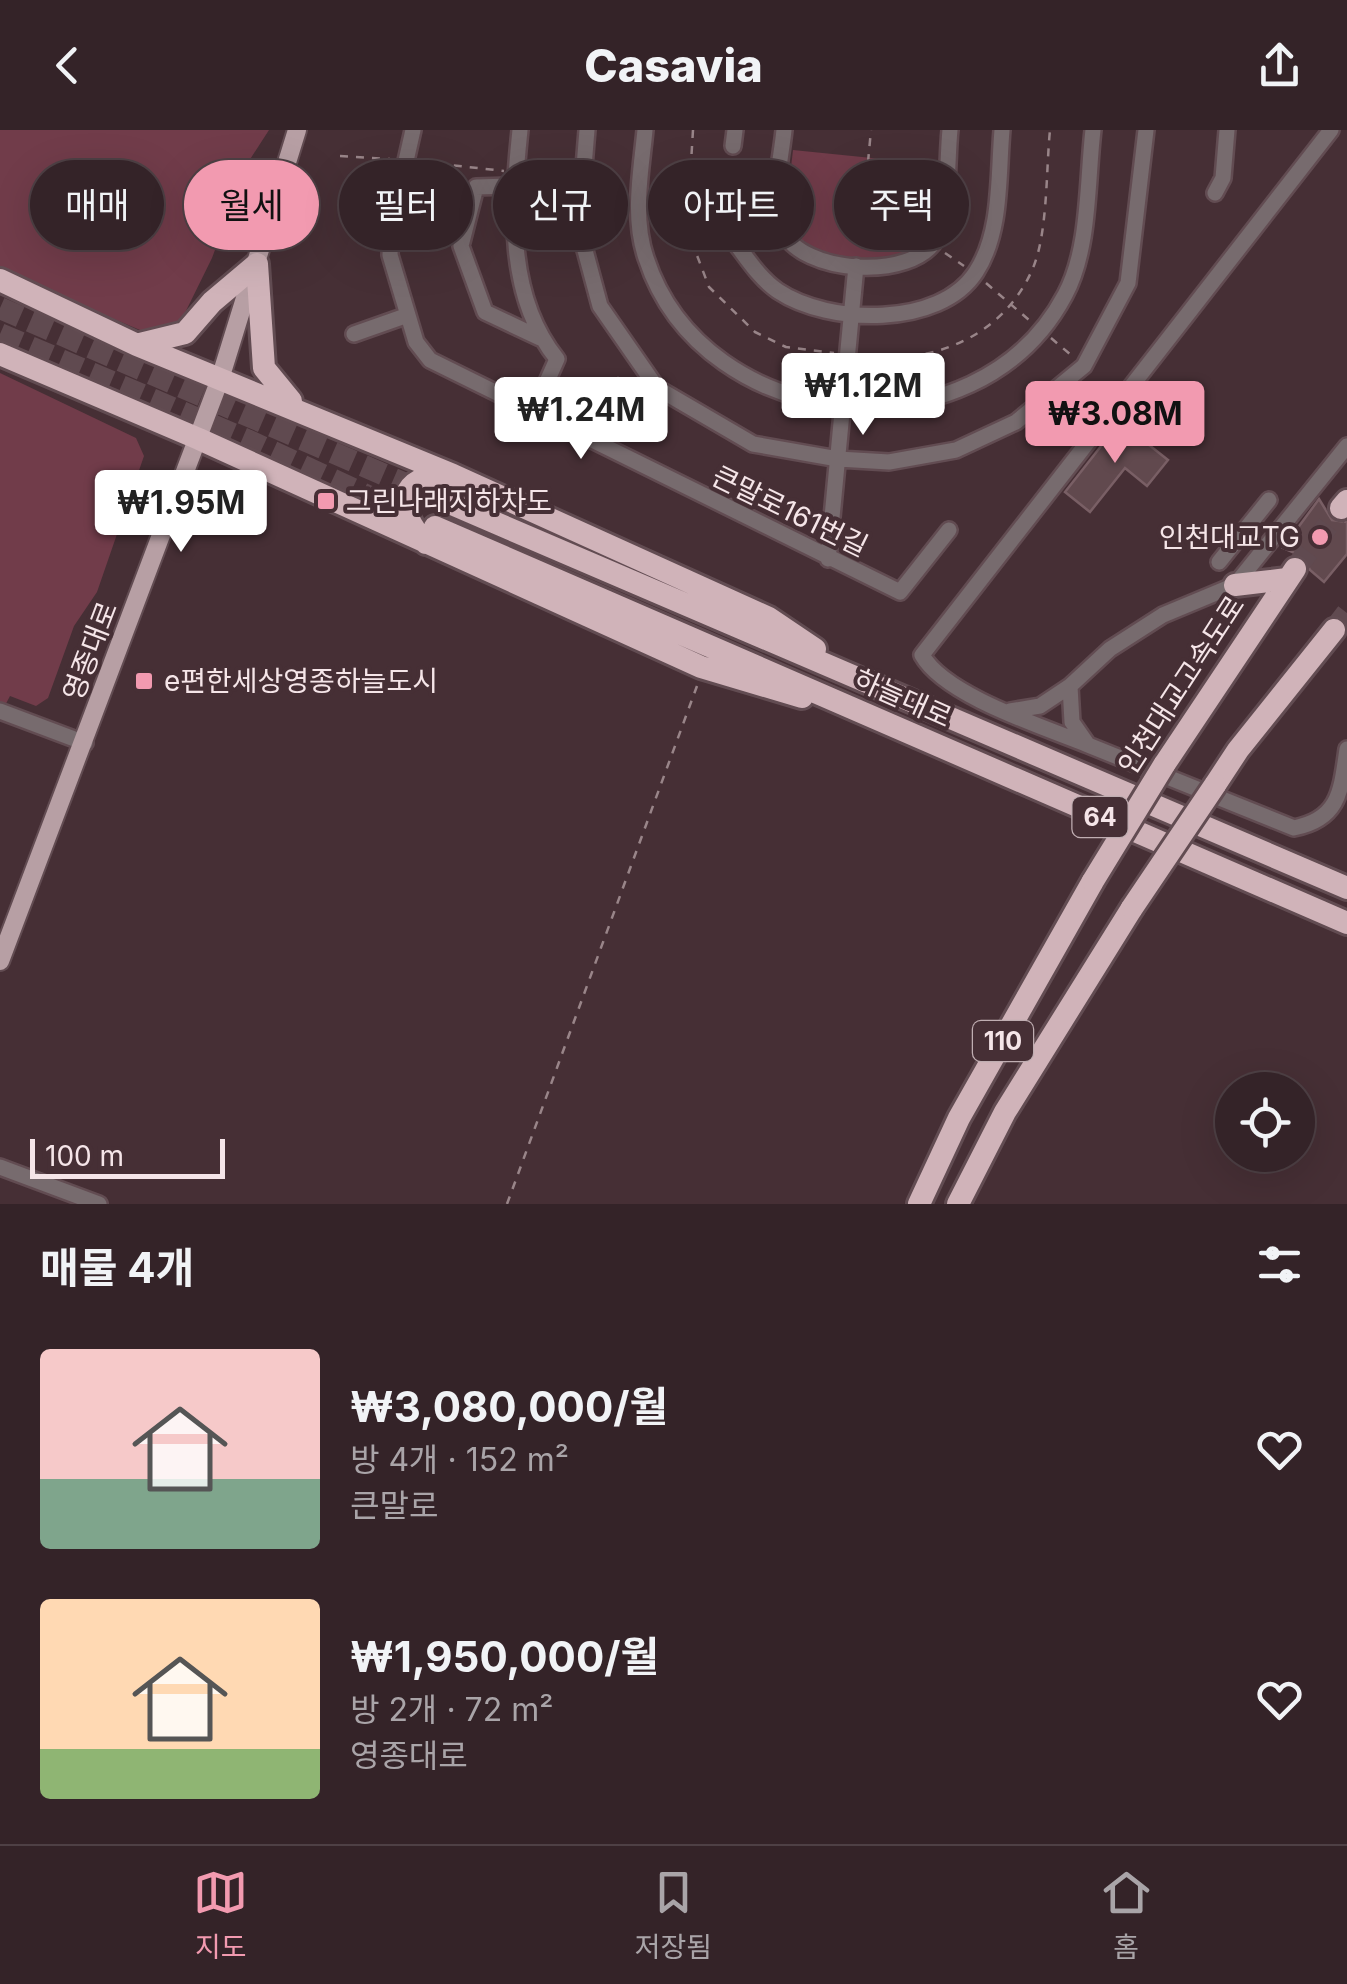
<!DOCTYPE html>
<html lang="ko">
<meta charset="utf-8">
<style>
:root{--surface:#342328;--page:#3c2b30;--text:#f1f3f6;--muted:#a9a4a8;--line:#4e4045;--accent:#f29ab0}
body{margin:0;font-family:Inter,"Noto Sans KR",sans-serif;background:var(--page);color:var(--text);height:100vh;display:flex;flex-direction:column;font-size:38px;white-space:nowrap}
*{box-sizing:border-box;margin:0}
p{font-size:32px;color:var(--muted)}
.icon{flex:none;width:55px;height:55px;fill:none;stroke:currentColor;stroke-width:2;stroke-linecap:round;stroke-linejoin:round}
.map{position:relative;height:1074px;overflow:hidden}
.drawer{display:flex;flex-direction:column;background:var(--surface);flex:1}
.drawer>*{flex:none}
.guide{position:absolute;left:30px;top:30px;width:1288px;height:90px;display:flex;gap:20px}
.controls{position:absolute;left:1215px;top:942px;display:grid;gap:20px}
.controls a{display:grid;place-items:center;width:100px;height:100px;border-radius:50%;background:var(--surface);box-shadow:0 10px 40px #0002,0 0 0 2px var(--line);font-size:50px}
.scale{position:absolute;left:30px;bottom:25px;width:195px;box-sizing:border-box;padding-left:10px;border:5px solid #f5e5e8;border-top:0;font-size:28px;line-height:35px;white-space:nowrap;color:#f5e5e8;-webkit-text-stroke:8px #462f35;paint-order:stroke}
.price{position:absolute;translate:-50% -85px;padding:0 22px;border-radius:10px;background:#fff;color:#222;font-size:32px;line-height:65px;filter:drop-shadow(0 2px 5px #0008)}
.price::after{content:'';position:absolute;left:50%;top:60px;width:30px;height:22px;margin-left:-15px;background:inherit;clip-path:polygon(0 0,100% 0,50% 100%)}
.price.on{background:var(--accent);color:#111}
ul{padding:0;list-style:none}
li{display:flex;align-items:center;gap:30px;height:250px;padding:0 40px}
li span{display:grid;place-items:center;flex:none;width:280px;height:200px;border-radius:10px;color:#555}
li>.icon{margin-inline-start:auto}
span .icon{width:120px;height:120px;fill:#fffc;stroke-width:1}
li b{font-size:42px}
h2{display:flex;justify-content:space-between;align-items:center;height:120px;padding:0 40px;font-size:42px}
.chip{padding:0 35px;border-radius:45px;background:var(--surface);box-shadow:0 10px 40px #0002,0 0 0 2px var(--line);font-size:35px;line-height:90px}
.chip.on{background:var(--accent);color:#111}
header{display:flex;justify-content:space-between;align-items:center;height:130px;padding:0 40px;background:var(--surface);font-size:45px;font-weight:800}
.tab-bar{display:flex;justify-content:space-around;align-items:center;height:140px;border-top:2px solid var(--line);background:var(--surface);font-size:28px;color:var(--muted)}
.tab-bar a{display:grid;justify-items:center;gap:5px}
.tab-bar .on{color:var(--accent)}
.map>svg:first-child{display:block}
.green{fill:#713c4a}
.building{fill:#61494e;stroke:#795f65;stroke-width:2.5}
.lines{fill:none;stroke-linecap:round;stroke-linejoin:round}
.highway-tunnel{stroke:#604a50;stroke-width:22;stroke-dasharray:22 11;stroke-linecap:butt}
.minor-casing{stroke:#624c52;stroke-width:20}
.major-casing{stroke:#624c52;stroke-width:22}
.highway-casing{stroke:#624c52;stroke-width:28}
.path{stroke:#998589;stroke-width:2.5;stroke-dasharray:8 8;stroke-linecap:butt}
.minor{stroke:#776b6e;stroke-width:15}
.major{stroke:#b79fa4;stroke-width:18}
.highway{stroke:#d0b3b9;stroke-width:22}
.highway-bridge-casing{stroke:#624c52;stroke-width:28;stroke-linecap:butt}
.highway-bridge{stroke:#d0b3b9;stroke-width:22}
.poi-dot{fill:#f29ab0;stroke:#462f35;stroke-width:4}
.labels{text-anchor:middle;stroke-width:8;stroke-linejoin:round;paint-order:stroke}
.shield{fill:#462f35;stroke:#c0aeb2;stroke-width:2.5}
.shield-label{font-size:25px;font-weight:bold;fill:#f5e5e8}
.poi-label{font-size:28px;fill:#f5e5e8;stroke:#462f35;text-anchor:start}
.street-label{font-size:28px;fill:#f5e5e8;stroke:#462f35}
</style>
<header><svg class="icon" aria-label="back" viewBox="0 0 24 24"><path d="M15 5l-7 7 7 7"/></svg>Casavia<svg class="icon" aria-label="share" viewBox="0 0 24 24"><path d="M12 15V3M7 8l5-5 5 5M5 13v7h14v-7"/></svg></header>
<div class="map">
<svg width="1347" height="1074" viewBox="0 0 1347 1074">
<rect width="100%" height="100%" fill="#462f35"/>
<path class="green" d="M0,0H269L247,34L212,128L180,193L156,203L140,200L0,141Z
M793,20L941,35C939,55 940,79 934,97C916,146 839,130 802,115L786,81Z
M0,243L136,308L144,326L97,462L74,496L48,568L36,576L10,566L0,585Z"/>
<path class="building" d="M1120,292L1168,330L1147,356L1125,338L1090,382L1065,362Z
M1319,369L1332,390L1347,392V424L1324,452L1310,440L1304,427L1283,418Z"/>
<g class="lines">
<path class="highway-tunnel" d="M0,178L447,372
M0,204L247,310L422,391
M1295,439L1341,378
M1334,500L1347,483"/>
<defs>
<path id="minor" d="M413,0L391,97L390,125L416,212L430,230L900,462L949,400
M520,0C512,77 506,166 557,229L533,283
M587,0L579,98L600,176L657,258L753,314L838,329L889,332L956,320L1016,292L1084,236L1128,153L1146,0
M645,0C641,42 632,87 646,128C704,306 977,331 1065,165C1090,119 1087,51 1093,0
M784,0C781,31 770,71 782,100C801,144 913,152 937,108C949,85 947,27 950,0
M733,16L735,0
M514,56L476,57L461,116L485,182L540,208
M1215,63L1223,48L1227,0
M733,110C747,128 759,148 778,161C829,195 940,198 976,142C1002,102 998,46 1002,0
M354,204L408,185
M1347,316L1235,455L1163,485L1110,519L1070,556L1072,592L1088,615L1294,698C1340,689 1341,660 1347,619
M828,429L856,136
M1219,432L1269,370
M0,581L85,613
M1010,581L1040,576L1070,556
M1088,615C1044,597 945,566 922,525L1331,0
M0,1037L99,1074"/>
<path id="major" d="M0,831L220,249L297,0"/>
<path id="highway" d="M257,134L264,238L291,271
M0,150L137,215L453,345L769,488L815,519
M140,214L185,203L212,172L257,134
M0,224L199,309L701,537L802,567
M447,372L1347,758
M1341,378L1347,371
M435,397L1347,793
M426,413C393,380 398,344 449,345
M1235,455L1287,449
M1164,635L1295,439
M1215,655L1238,620L1334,500
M919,1074L959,988L1093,751
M958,1074L1005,982L1132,778"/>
</defs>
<use href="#minor" class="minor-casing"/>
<use href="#major" class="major-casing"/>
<use href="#highway" class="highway-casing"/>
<path class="path" d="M693,0L687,99L709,157L755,202L786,217L834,223
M340,26L390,29
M422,32L504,41
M868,32L871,0
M532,45L565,50
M599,55L626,58
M654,62L765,76
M732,98L733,31
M945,123L964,136
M986,153L1029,190
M1051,208L1071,225
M862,227C932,234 1003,208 1033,138C1048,102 1046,39 1050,0
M596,298L622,240
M507,1074L697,556"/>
<use href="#minor" class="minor"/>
<use href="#major" class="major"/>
<use href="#highway" class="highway"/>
<defs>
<path id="highway-bridge" d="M1093,751L1164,635
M1132,778L1215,655"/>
</defs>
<use href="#highway-bridge" class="highway-bridge-casing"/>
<use href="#highway-bridge" class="highway-bridge"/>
</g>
<g class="poi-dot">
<rect x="316" y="361" width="20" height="20" rx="5"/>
<circle cx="1320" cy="407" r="10"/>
<rect x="134" y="541" width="20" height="20" rx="5"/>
</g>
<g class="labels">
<g class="shield">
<rect x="1072.5" y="667" width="55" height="40" rx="8"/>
<rect x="973" y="891" width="60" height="40" rx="8"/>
</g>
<g class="shield-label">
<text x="1100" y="696">64</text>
<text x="1003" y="920">110</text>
</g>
<g class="poi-label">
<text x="346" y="381">그린나래지하차도</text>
<text x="1300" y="417" text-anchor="end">인천대교TG</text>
<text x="164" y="561">e편한세상영종하늘도시</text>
</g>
<g class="street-label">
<text transform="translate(790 381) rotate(26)" y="10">큰말로161번길</text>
<text transform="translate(90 521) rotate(-69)" y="10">영종대로</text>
<text transform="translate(1181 555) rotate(-57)" y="10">인천대교고속도로</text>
<text transform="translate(903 568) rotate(24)" y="10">하늘대로</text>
</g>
</g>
</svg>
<div class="controls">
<a><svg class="icon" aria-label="locate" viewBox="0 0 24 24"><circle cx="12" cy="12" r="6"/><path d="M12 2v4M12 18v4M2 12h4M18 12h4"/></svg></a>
</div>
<div class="scale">100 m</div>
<b class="price" style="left:863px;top:308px">₩1.12M</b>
<b class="price" style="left:581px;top:332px">₩1.24M</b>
<b class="price on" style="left:1115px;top:336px">₩3.08M</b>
<b class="price" style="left:181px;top:425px">₩1.95M</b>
<div class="guide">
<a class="chip">매매</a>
<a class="chip on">월세</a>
<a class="chip">필터</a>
<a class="chip">신규</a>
<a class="chip">아파트</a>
<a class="chip">주택</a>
</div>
</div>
<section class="drawer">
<h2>매물 4개<svg class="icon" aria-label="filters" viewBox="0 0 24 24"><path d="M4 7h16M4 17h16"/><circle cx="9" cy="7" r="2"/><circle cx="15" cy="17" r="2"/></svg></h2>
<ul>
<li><span style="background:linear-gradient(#f6c9c9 65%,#7fa58c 0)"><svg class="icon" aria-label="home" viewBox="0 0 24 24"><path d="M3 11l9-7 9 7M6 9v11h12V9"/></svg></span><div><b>₩3,080,000/월</b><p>방 4개 · 152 m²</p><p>큰말로</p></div><svg class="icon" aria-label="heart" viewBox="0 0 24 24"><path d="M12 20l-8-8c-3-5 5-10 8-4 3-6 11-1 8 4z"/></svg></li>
<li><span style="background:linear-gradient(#ffd9b3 75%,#8fb573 0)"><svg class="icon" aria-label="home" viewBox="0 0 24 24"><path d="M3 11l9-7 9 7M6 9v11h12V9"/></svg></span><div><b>₩1,950,000/월</b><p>방 2개 · 72 m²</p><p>영종대로</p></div><svg class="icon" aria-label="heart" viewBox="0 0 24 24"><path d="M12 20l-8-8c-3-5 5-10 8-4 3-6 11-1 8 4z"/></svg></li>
</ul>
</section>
<nav class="tab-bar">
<a class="on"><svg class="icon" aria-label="map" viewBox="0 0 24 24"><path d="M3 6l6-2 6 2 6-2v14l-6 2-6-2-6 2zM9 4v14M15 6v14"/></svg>지도</a>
<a><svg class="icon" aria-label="saved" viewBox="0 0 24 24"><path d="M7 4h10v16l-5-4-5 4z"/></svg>저장됨</a>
<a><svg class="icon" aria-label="home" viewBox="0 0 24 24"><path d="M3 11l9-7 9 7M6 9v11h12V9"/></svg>홈</a>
</nav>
